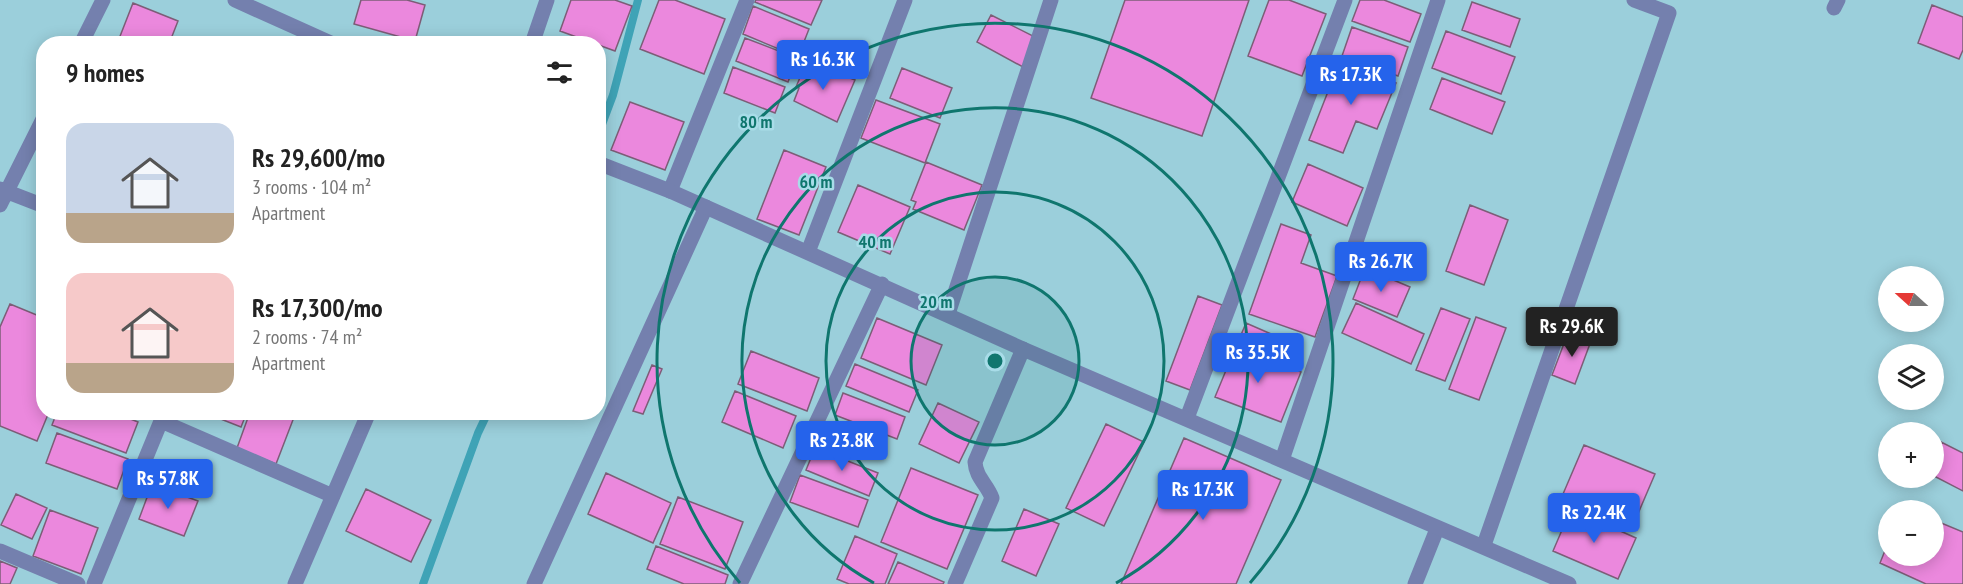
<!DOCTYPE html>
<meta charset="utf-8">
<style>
:root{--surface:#fff;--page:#f2f2f2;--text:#222;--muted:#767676;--accent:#2563eb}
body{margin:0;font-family:"PT Sans Narrow",sans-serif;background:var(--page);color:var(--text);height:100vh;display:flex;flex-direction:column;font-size:22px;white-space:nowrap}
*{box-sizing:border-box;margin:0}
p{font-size:20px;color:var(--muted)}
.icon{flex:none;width:33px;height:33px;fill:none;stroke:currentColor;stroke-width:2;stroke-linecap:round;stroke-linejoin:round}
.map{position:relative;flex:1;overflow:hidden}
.side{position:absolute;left:36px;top:36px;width:570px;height:384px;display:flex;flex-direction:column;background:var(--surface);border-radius:24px;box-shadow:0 3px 15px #0003}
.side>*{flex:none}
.needle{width:39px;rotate:291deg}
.controls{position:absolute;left:1878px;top:266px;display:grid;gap:12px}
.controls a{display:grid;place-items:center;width:66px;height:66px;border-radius:50%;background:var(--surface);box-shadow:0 3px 15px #0003;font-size:30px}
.price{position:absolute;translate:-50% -51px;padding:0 14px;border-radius:6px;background:var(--accent);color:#fff;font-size:20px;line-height:39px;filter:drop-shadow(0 2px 3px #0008)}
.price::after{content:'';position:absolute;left:50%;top:36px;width:18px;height:14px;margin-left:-9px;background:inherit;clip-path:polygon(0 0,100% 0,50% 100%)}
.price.selected{background:#222;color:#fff}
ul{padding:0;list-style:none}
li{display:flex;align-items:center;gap:18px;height:150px;padding:0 30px}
li span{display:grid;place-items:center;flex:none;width:168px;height:120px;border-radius:18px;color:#555}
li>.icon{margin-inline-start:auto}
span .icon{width:72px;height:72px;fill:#fffc;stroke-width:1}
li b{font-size:26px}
h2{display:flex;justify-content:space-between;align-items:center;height:72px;padding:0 30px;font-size:26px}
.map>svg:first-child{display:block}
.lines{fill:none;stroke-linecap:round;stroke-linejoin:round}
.stream{stroke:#3fa3b6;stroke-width:8}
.building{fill:#eb88dd;stroke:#7d5d77;stroke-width:1.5}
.minor{stroke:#7480ae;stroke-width:15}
.tertiary{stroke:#7480ae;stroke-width:15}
.ring{fill:none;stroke:#0f766e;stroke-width:3}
.centre{fill:#0f766e;stroke:#a8dce8;stroke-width:3}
.ring-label{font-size:18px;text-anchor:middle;font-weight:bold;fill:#0f766e;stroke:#a8dce8;stroke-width:5;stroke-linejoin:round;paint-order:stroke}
</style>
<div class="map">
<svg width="1963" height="584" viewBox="0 0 1963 584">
<rect width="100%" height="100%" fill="#9bcfdb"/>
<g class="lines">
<path class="stream" d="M598,135L613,95L638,0
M423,584L478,433L488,412"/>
</g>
<path class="building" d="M361,0H407L425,5L415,41L354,24Z
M571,0H615L632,6L615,51L560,31Z
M659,0H675L725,19L704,74L640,49Z
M756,0H822L811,25L755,2Z
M1125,0H1249L1202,136L1091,98Z
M1269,0H1289L1326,14L1302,76L1248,56Z
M1360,0H1384L1421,14L1410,42L1352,21Z
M1472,2L1520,19L1510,47L1462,30Z
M133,3L178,21L169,44H117Z
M1932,5L1963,17V50L1959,59L1918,43Z
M753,6L809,29L798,57L743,34Z
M991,15L1037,38L1023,67L977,42Z
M1352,27L1408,47L1398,76L1342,56Z
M1446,31L1515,57L1501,94L1432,68Z
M745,38L797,58L788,82L736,61Z
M807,61L855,80L837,122L794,101L799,88L796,87Z
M1340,61L1396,83L1377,129L1356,121L1343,153L1309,140Z
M733,67L785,87L775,113L724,93Z
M902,68L952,88L940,118L890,98Z
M1442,78L1505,102L1492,134L1430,109Z
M876,100L940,124L925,163L861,138Z
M630,102L684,122L665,170L611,150Z
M784,150L826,167L799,235L757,219Z
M926,162L982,185L964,230L913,209L916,202L911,200Z
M1308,164L1363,188L1347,226L1292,202Z
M858,185L910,207L890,254L838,232Z
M1470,205L1508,220L1484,285L1446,271Z
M1281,224L1311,235L1301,263L1337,276L1315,337L1249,314Z
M1365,268L1410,287L1397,317L1353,299Z
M1198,296L1222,305L1190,390L1166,381Z
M1356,303L1424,334L1411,364L1342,333Z
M10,304L44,318V412H49L37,441L0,426V327Z
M1441,308L1470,319L1445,381L1416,370Z
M1476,317L1506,328L1479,400L1449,389Z
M877,318L942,345L926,385L861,358Z
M1246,323L1294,344L1286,363L1238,342Z
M1568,333L1591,341L1575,384L1552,375Z
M1236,346L1301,372L1281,422L1215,397Z
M751,351L819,378L807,411L738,384Z
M855,364L918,390L909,412L846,386Z
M652,365L662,369L643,414L633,411Z
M735,391L796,416L783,448L722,422Z
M843,393L905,417L897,439L835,415Z
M938,403L979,422L959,463L919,444Z
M57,412H113L138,422L126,453L52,425Z
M203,412H247L241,427Z
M250,412H296L276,464L237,448Z
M1106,424L1144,442L1104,526L1066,508Z
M57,433L128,459L117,489L46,463Z
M1184,438L1281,480L1236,584H1121Z
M1941,442L1963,453V491L1934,476V457Z
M1584,445L1655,474L1634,523L1563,494Z
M815,448L878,473L869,496L806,470Z
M911,468L978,495L947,569L881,542Z
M606,473L671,503L653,543L588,514Z
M800,475L868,500L858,527L790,502Z
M152,484L198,501L184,536L139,519Z
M366,489L431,520L411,562L346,531Z
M16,494L47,508L32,539L1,525Z
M678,497L743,522L725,569L660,544Z
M1024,509L1059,524L1036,576L1002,561Z
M1571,509L1636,538L1618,579L1553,551Z
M50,510L98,528L81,574L33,556Z
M1934,520L1963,532V584H1926L1880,563L1888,543V555H1934Z
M855,536L897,554L885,584H849L837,579Z
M656,546L728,575L725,584H684L647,569Z
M0,561L17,568L10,584H0Z
M898,562L944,582L943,584H888Z"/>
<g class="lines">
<path class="minor" d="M1834,8L1838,0
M81,44L103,0
M532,44L547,0
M0,189L44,206
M670,191L747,0
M0,205L44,117
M808,252L905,0
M948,314L1051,0
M1187,418L1345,0
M1282,460L1438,0
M1484,545L1669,13L1634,0
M0,551L78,584
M94,584L161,421L333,496
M295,584L369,412
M534,584L706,207
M740,584L882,284
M955,584L992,498C987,484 976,478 975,462L1023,349
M1415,584L1437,529"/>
<path class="tertiary" d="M235,0L333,44
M598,163L670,191L1023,349L1569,584"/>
</g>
<circle cx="995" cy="361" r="84" fill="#0f766e" fill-opacity=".12"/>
<g class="ring">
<circle cx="995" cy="361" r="84"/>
<circle cx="995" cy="361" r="169"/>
<path d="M874 583A253 253 0 1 1 1116 583"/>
<path d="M740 583A338 338 0 1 1 1250 583"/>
</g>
<circle cx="995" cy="361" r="9" class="centre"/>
<g class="ring-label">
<text x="756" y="128">80 m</text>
<text x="816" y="188">60 m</text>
<text x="875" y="248">40 m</text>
<text x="936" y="308">20 m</text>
</g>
</svg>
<div class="controls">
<a><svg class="needle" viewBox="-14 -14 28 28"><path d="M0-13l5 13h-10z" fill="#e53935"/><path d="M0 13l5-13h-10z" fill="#767676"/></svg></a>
<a><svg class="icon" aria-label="layers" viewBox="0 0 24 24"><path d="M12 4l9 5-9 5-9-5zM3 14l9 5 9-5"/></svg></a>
<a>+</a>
<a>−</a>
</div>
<b class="price" style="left:823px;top:91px">Rs 16.3K</b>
<b class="price" style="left:1351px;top:106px">Rs 17.3K</b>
<b class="price" style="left:1381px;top:293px">Rs 26.7K</b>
<b class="price selected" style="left:1572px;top:358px">Rs 29.6K</b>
<b class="price" style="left:1258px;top:384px">Rs 35.5K</b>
<b class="price" style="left:842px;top:472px">Rs 23.8K</b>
<b class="price" style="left:168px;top:510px">Rs 57.8K</b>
<b class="price" style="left:1203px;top:521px">Rs 17.3K</b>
<b class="price" style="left:1594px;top:544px">Rs 22.4K</b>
<section class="side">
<h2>9 homes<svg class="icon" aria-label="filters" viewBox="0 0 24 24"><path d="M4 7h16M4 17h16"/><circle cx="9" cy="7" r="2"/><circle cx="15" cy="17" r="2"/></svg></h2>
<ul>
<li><span style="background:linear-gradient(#c9d6e8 75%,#b9a48a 0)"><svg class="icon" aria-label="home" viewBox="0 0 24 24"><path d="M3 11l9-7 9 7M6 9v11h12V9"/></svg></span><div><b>Rs 29,600/mo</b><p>3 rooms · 104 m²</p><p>Apartment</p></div></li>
<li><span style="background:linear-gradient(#f6c9c9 75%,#b9a48a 0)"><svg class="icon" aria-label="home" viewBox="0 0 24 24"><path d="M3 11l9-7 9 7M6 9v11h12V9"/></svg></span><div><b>Rs 17,300/mo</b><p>2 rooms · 74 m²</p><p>Apartment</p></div></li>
</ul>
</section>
</div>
